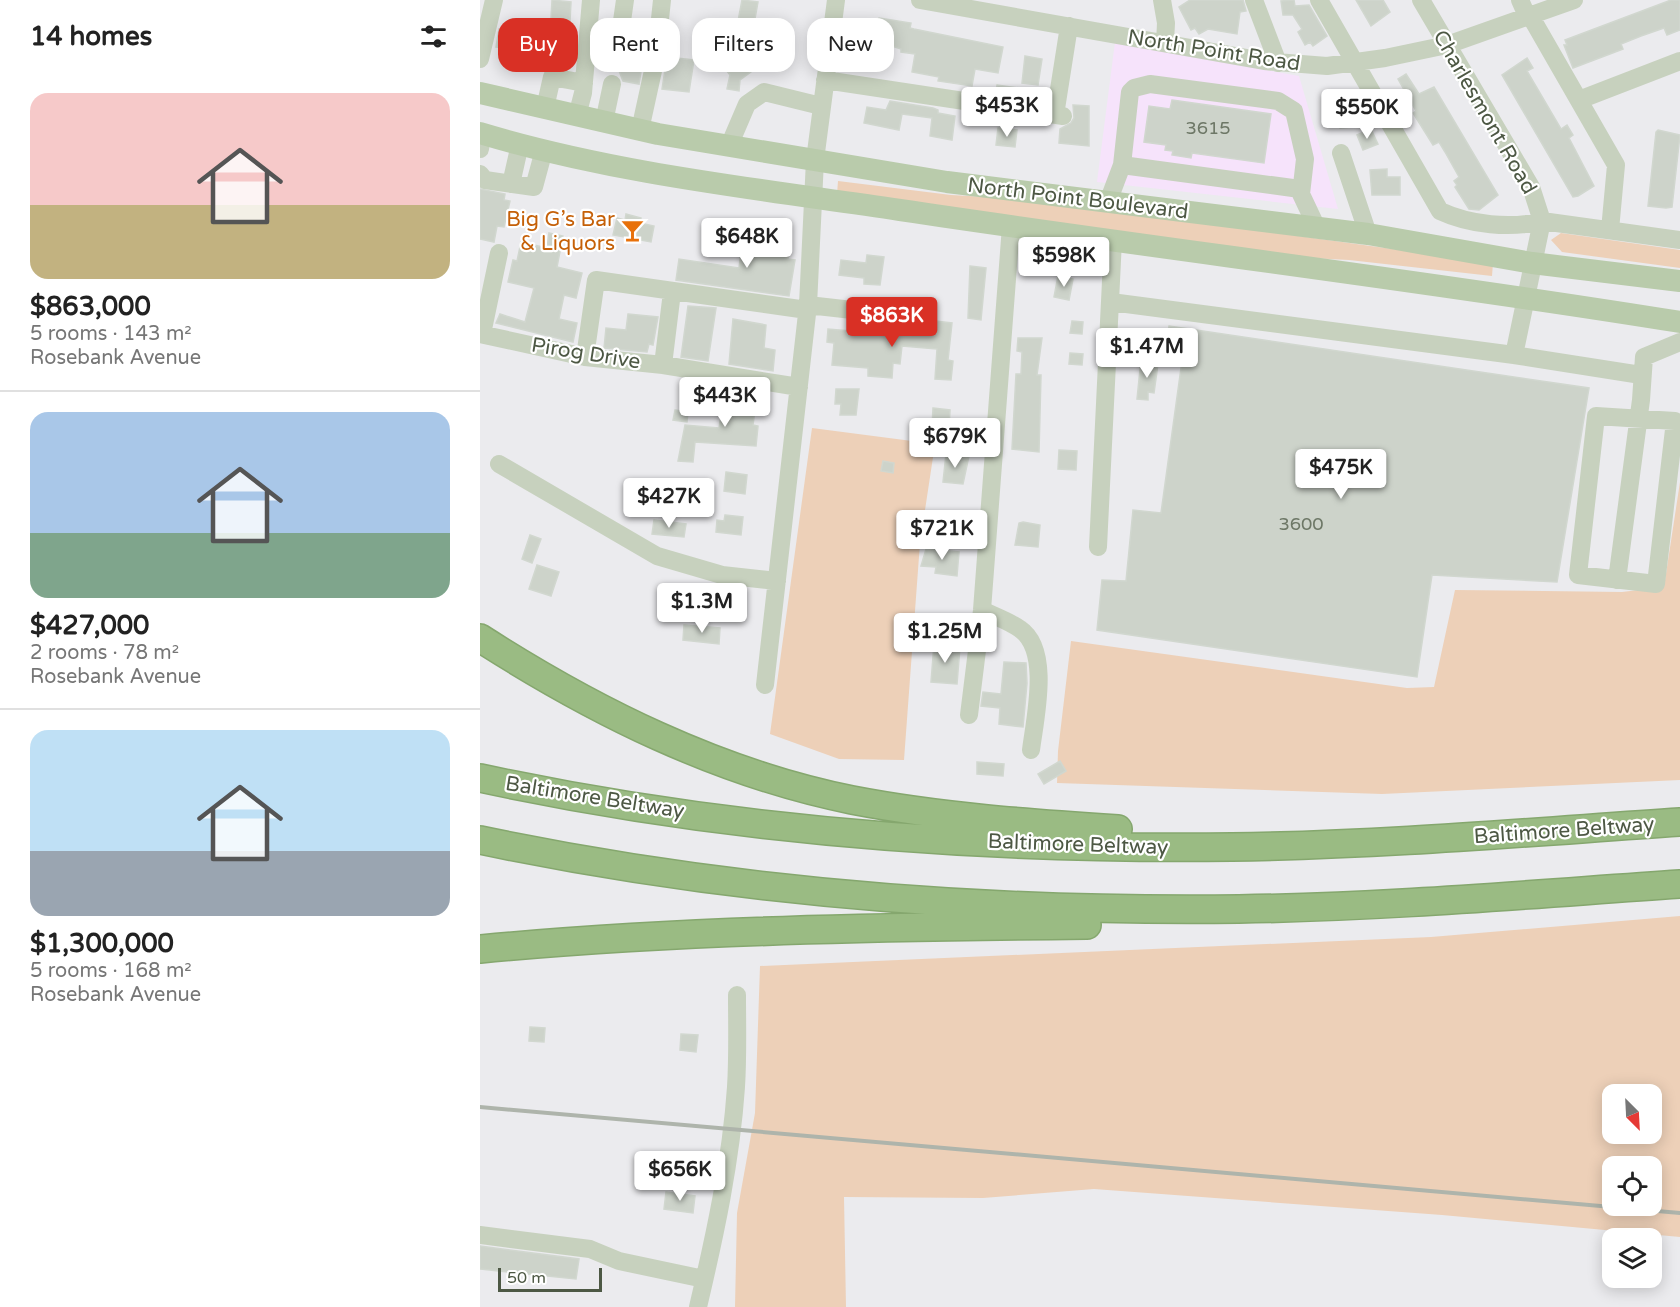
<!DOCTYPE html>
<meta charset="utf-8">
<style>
:root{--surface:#fff;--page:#f2f2f2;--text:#222;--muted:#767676;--line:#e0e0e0;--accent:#d93025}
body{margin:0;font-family:"Varela Round",sans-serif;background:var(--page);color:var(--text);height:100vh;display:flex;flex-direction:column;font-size:22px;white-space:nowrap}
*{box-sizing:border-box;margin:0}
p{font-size:20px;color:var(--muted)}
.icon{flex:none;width:33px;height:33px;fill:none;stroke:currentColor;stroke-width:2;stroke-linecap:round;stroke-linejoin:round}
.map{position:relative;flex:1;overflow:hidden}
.panel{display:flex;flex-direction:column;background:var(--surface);width:480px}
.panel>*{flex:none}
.top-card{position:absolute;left:18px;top:18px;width:570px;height:54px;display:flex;gap:12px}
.needle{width:39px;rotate:156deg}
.tools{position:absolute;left:1122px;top:1084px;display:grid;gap:12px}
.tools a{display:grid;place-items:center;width:60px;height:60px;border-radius:12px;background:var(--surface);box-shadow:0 3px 15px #0003;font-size:30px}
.scale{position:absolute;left:18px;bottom:15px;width:104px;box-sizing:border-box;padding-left:6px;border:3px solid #4d5844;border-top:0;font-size:16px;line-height:21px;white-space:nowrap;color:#4d5844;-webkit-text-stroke:4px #fff;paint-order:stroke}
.price{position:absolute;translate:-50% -51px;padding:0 14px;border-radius:6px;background:#fff;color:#222;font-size:20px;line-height:39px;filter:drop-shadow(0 2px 3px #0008)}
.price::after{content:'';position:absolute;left:50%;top:36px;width:18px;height:14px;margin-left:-9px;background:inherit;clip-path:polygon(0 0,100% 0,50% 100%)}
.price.on{background:var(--accent);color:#fff}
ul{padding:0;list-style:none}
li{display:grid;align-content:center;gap:12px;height:318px;padding:0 30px}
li+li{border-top:2px solid var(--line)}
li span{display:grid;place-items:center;height:186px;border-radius:18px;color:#555}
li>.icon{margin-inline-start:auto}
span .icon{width:108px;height:108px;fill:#fffc;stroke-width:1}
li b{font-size:26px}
h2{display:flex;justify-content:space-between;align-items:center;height:72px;padding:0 30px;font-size:26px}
.chip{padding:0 21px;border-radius:18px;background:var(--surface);box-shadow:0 3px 15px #0003;font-size:21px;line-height:54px}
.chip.on{background:var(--accent);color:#fff}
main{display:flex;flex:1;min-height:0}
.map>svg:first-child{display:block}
.commercial{fill:#f6e3fb}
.green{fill:#edd0b8;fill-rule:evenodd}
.building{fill:#cdd3ca;stroke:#d1d7cf;stroke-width:1.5}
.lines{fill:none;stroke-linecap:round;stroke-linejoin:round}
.highway-casing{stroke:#85a76e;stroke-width:30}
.minor{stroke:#c7d1be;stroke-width:18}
.major{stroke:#b9cbab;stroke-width:22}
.highway{stroke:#9abb83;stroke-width:27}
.rail{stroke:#aeb4ab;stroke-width:4}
.labels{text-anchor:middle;stroke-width:4.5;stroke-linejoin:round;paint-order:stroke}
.number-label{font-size:18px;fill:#6d7766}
.street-label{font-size:21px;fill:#4d5844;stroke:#fff}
.food-label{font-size:21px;fill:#c56008;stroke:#fff;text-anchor:end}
</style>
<main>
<section class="panel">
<h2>14 homes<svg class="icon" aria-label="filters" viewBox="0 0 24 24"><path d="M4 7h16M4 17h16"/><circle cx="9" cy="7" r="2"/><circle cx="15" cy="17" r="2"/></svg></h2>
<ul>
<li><span style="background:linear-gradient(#f6c9c9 60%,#c2b280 0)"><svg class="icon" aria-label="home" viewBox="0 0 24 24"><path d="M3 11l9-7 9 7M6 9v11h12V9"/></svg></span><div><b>$863,000</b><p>5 rooms · 143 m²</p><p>Rosebank Avenue</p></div></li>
<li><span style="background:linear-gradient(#a9c7e8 65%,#7fa58c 0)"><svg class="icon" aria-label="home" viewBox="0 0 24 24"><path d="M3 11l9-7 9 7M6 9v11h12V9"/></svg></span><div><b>$427,000</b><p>2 rooms · 78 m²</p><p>Rosebank Avenue</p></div></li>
<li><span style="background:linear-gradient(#bfe0f5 65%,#9aa5b1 0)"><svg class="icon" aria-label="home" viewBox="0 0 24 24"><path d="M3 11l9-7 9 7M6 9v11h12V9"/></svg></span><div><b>$1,300,000</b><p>5 rooms · 168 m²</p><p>Rosebank Avenue</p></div></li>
</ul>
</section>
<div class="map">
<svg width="1200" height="1307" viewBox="0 0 1200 1307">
<rect width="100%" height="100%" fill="#ebebee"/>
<path class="commercial" d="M635,42L819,76L858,209L617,182Z"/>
<path class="green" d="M358,181L471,195L560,200L1013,263L1012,276L869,260L810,257L357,194Z
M1081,233L1200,250V268L1082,252L1071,240Z
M332,428L455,444L440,543L424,760L359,759L290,734Z
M1200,482V780L902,794L577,783L578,751L591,641L927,688L954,687L975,590L1142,592L1184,587Z
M1200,916V1237L962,1215L614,1189L503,1198L364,1197L366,1307H255L257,1213L275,1113L280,966L951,937ZM1132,1095H1172V1134H1132ZM1132,1167H1172V1206H1132Z"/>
<path class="building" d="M72,0L91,2L90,21L71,19Z
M262,0L278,2L268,58L288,43L300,59L282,64L260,80L259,91L247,89L250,75L241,63L227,62L230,35L255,37Z
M710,0H763L766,11L760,12L757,34L728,29L719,34L715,28L711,30L699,7Z
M814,0L815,6L829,5L847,36L833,46L830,42L825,45L818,32L822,29L813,15H803L801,1Z
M876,0H903L910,12L891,26Z
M1191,0H1200V30L1187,35L1184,28L1161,36L1141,44L1143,49L1093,68L1084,45H1087L1085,40Z
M399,18L431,23L430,28L434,29L523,47L518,73L495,69L492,86L458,81L459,77L432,72L435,54L421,52V49L415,47L377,41L380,20L398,22Z
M19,29L37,34L35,49L16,47Z
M149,29L167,33L159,84L143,81L136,63L142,35Z
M66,40L89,45L84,68L61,64Z
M545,56L562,59L558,85L542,83Z
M187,57L214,60L209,92L182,89Z
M1047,58L1053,68L1047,71L1081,129L1087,125L1093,135L1089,138L1114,186L1098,196L1093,197L1022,75Z
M926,74L939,94L954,87L1018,195L999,210L989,209L975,187L977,185L974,181L979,177L965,152L959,142L953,145L933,113L936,111L918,79Z
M517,85L546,89L544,99L516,95Z
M692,100L791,114L784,163L712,153L711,158L692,155L693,151L685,150L686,145L664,142L669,106L690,109Z
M865,100L871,127L860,128L854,102Z
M410,101L453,108L458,110V113L475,116L472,140L450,136L452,118L422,114L419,130L384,123L387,107L406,110Z
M593,105L609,106V146L579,143L580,129L591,123L594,118Z
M518,128L537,130L535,147L516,145Z
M891,129L898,144L883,150L877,135Z
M1178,130L1200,135L1192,207L1186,208L1168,206L1176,132Z
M907,169V177H920V195H892L890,170Z
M0,189L25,194L24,200L30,201L24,227L17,226L14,242L0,239Z
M146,214L161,218L160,223L174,226L171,242L133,235L137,218L145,220Z
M69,233L83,236L77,267L102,273L96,298L84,295L79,319L97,323L93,342L16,323L20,314L45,322L54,288L28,282L33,260L37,261L41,242L67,248Z
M263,236L310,242L308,259L315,260L309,296L196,280L199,259L259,268Z
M387,255L404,257L400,285L384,284V278L359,275L361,260L386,263Z
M490,266L506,268L501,320L488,318Z
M578,276L593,279L589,300L574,297Z
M208,306L236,308L228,361L201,357Z
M148,314L178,317L173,345L169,344L167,352L124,348L126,328L146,330Z
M253,319L286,325L284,348L295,350L293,371L249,364Z
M438,319L472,323L468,360L473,361L471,380L455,379L457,349L422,346L420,364L413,363L412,378L388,376V368L352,365L354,343L347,342L348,329L431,336L432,323L438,324Z
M592,321L603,322L602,334L590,333Z
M689,326L1109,388L1077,582L952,575L937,677L617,630L622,580L646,581L653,510L681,513L705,339L688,336Z
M538,338H562L557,375H561L559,452L532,449L536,374H541L542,352L537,351Z
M643,341L668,345L666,357L642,355Z
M590,353L603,354L602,365L589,364Z
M661,360L678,364L674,393L668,392V400L657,399Z
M356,389H379L376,415H360L361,404H355Z
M251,391L277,395L273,425L278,426L276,446L215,442L213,462L198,461L205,425L239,428L240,421L247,422Z
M453,408L470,410L469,428L452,427Z
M195,410L208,412L207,422L193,420Z
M579,450L597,451L596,470L578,469Z
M466,454L489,456L483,484L463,482Z
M403,461L414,463L413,473L401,471Z
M246,472L267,475L265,494L244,491Z
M245,515L263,517L261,535L236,532L237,520L244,521Z
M174,520L206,524L204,537L172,534Z
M543,522L560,525L558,547L535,545L539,523Z
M50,535L61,539L52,563L42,559Z
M446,549L479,552L477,576L455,573L456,567L441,566Z
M57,565L79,572L71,596L49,589Z
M204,625L240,628L239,644L203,640Z
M454,644L480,647L477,684L451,682Z
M524,662L546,663L547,683L543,727L519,724L520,708L501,706L503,692L521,694Z
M580,761L586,771L564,784L558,774Z
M497,762L524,764L523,776L497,774Z
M50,1027L65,1028L64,1042L49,1041Z
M201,1034L218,1035L216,1052L200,1050Z
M186,1192L215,1196L213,1213L184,1209Z
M0,1246L99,1259L96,1279L0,1269Z"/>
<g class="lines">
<defs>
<path id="highway" d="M0,638C114,711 238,773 372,800C460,817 549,823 638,829
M0,778C246,831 501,850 752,847C902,845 1051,832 1200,822
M0,840C248,892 505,912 759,909C906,907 1053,894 1200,884
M0,949C202,930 405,927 607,925"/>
</defs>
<use href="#highway" class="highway-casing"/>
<path class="minor" d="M440,0L784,61L847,66L905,58L967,45L1094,0
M682,0L686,23L685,43
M774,0L798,63
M839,0L960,211C990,225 1031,229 1062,221L1200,240
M941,0L1051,187L1062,221L1034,355
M1040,0L1048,18
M1051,17L1136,165L1130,230
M142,21L145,0
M0,59L14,0
M345,80L583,116
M1099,100L1200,61
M65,108L72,77L104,83
M575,115L589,26
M97,116L103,93L111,0
M124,122L132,84
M160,130L176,57L182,0
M249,146L267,104L284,92L341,106
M0,149L2,134
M861,153L888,234
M642,165L820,189
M0,174L5,180L54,187L64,150
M31,184L40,144
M628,202L642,165L650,92L654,88L670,84L798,101L814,111L825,159L821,194L837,228
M631,302L1034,355L1161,375
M328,305L417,315
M0,334L105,357L183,365L319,387
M2,334L19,253
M105,357L116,280L327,310
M183,365L192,292
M1116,416L1195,421L1176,584L1098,575Z
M19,464L177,556L242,575L297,581
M618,547L633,240
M1137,580L1161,400L1164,357L1200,342
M502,610C514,616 529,621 540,629C571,650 555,718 551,750
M285,685L328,305L335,160L356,0
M489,715L502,610L531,226
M0,1235L110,1249L139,1261L224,1279
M218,1307C235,1235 251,1161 256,1087C258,1056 257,1025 257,995"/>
<path class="major" d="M0,93L178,134L467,182L888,234L1052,263L1200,281
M0,133C136,174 280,189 420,210C680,249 941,280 1200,322"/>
<use href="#highway" class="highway"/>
<path class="rail" d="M0,1107L1200,1213"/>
</g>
<defs>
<symbol id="bar-bare" viewBox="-9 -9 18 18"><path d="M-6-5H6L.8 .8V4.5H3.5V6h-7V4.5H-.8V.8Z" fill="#e8710a" stroke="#fff" stroke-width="2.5" paint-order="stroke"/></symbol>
</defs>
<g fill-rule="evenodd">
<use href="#bar-bare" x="136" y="214" width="33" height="33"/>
</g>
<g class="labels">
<g class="number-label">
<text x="728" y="134">3615</text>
<text x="821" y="530">3600</text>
</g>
<g class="street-label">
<text transform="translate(734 50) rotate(9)" y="7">North Point Road</text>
<text transform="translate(1005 112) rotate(60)" y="7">Charlesmont Road</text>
<text transform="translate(598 198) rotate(7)" y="7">North Point Boulevard</text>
<text transform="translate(106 353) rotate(9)" y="7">Pirog Drive</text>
<text transform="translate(115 797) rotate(9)" y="7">Baltimore Beltway</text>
<text transform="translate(1084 830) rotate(-4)" y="7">Baltimore Beltway</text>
<text transform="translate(598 844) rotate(2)" y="7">Baltimore Beltway</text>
</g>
<g class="food-label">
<text x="135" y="226">Big G’s Bar<tspan x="135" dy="24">&amp; Liquors</tspan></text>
</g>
</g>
</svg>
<div class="tools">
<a><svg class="needle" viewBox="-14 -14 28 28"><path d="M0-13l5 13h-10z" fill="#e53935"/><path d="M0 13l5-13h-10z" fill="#767676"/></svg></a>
<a><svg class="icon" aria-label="locate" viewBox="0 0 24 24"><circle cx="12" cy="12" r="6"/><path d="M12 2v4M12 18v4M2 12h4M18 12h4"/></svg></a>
<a><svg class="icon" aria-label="layers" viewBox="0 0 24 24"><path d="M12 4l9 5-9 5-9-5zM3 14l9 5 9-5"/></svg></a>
</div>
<div class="scale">50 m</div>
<b class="price" style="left:527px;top:138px">$453K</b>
<b class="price" style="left:887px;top:140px">$550K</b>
<b class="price" style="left:267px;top:269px">$648K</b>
<b class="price" style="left:584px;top:288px">$598K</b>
<b class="price on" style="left:412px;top:348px">$863K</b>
<b class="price" style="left:667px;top:379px">$1.47M</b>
<b class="price" style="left:245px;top:428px">$443K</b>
<b class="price" style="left:475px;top:469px">$679K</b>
<b class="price" style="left:861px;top:500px">$475K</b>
<b class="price" style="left:189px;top:529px">$427K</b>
<b class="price" style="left:462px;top:561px">$721K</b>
<b class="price" style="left:222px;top:634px">$1.3M</b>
<b class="price" style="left:465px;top:664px">$1.25M</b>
<b class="price" style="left:200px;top:1202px">$656K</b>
<div class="top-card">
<a class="chip on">Buy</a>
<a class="chip">Rent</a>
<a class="chip">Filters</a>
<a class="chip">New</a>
</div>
</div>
</main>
